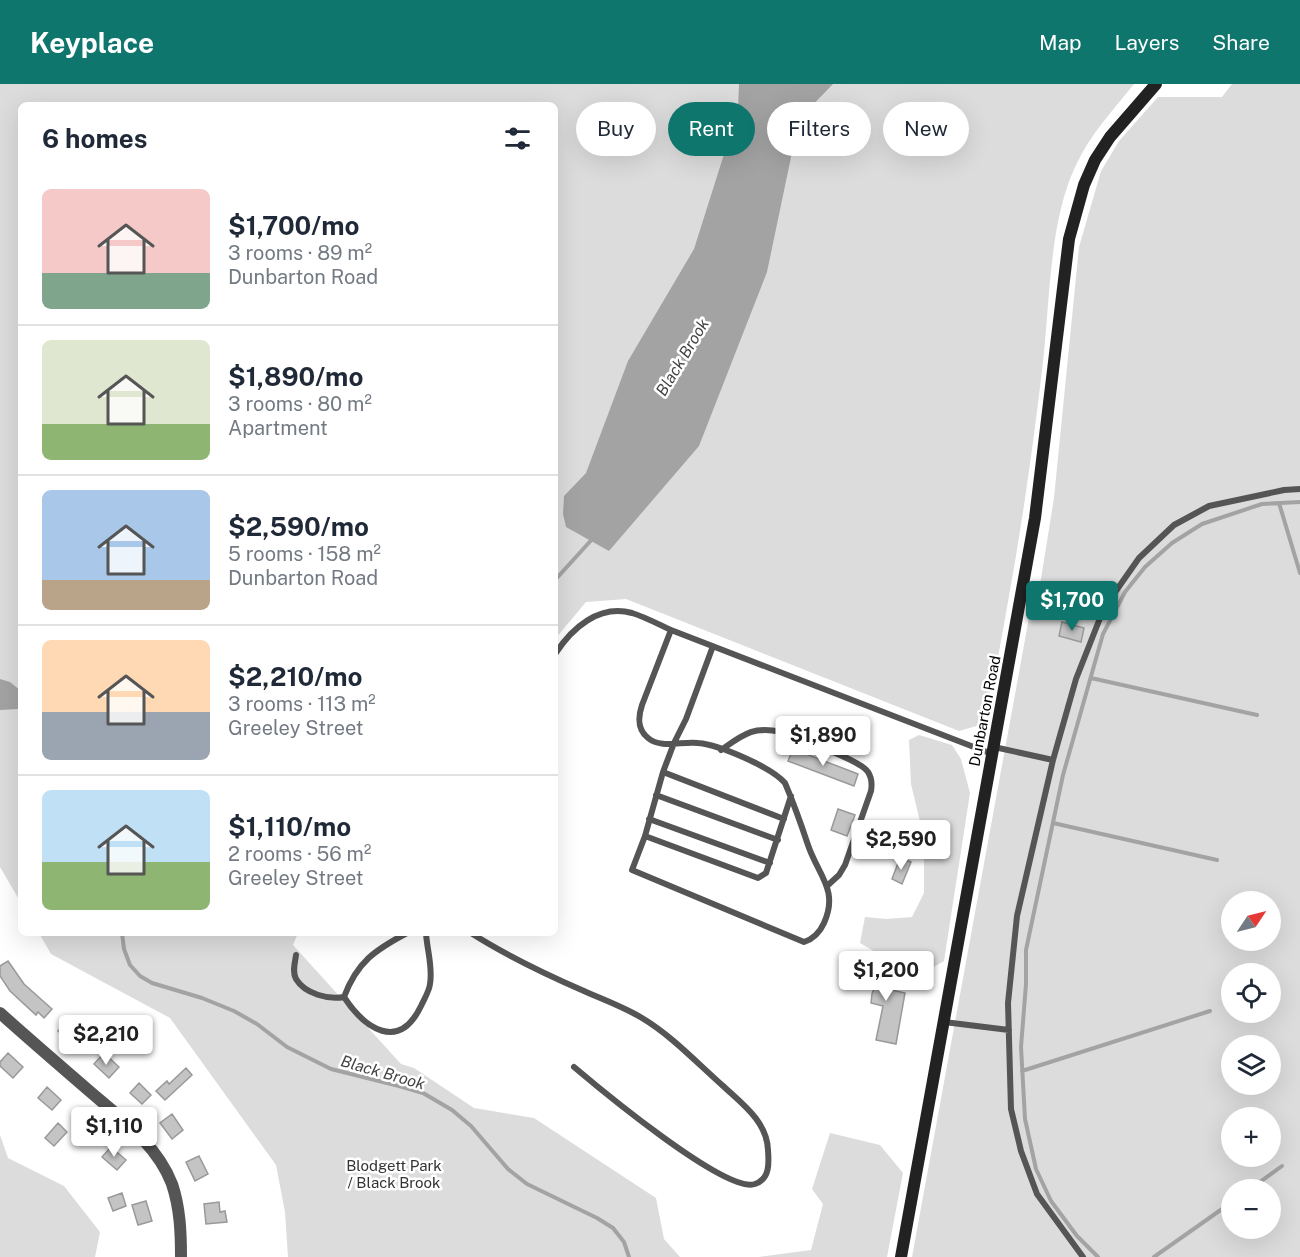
<!DOCTYPE html>
<meta charset="utf-8">
<style>
:root{--surface:#fff;--page:#f6f6f7;--text:#1f2937;--muted:#747a83;--line:#e0e1e3;--accent:#0f766e}
body{margin:0;font-family:"Public Sans",sans-serif;background:var(--page);color:var(--text);height:100vh;display:flex;flex-direction:column;font-size:22px;white-space:nowrap}
*{box-sizing:border-box;margin:0}
p{font-size:20px;color:var(--muted)}
.icon{flex:none;width:33px;height:33px;fill:none;stroke:currentColor;stroke-width:2;stroke-linecap:round;stroke-linejoin:round}
.map{position:relative;flex:1;overflow:hidden}
.sheet{position:absolute;left:18px;top:18px;width:540px;height:834px;display:flex;flex-direction:column;background:var(--surface);border-radius:9px;box-shadow:0 6px 24px #0002}
.sheet>*{flex:none}
.hud{position:absolute;left:576px;top:18px;width:570px;height:54px;display:flex;gap:12px}
.needle{width:39px;rotate:55deg}
.tools{position:absolute;left:1221px;top:807px;display:grid;gap:12px}
.tools a{display:grid;place-items:center;width:60px;height:60px;border-radius:50%;background:var(--surface);box-shadow:0 6px 24px #0002;font-size:30px}
.price{position:absolute;translate:-50% -51px;padding:0 14px;border-radius:6px;background:#fff;color:#222;font-size:20px;line-height:39px;filter:drop-shadow(0 2px 3px #0008)}
.price::after{content:'';position:absolute;left:50%;top:36px;width:18px;height:14px;margin-left:-9px;background:inherit;clip-path:polygon(0 0,100% 0,50% 100%)}
.price.on{background:var(--accent);color:#fff}
ul{padding:0;list-style:none}
li{display:flex;align-items:center;gap:18px;height:150px;padding:0 24px}
li+li{border-top:2px solid var(--line)}
li span{display:grid;place-items:center;flex:none;width:168px;height:120px;border-radius:9px;color:#555}
li>.icon{margin-inline-start:auto}
span .icon{width:72px;height:72px;fill:#fffc;stroke-width:1}
li b{font-size:26px}
h2{display:flex;justify-content:space-between;align-items:center;height:72px;padding:0 24px;font-size:26px}
.tag{padding:0 21px;border-radius:27px;background:var(--surface);box-shadow:0 6px 24px #0002;font-size:21px;line-height:54px}
.tag.on{background:var(--accent);color:#fff}
header{display:flex;align-items:center;gap:36px;box-sizing:border-box;height:84px;padding:0 30px;background:var(--accent);color:#fff}
header strong{font-size:28px}
nav{display:flex;gap:33px;margin-inline-start:auto;font-size:21px}
.map>svg:first-child{display:block}
.green{fill:#dcdcdc;fill-rule:evenodd}
.water{fill:#a3a3a3}
.lines{fill:none;stroke-linecap:round;stroke-linejoin:round}
.stream{stroke:#a3a3a3;stroke-width:4}
.building{fill:#c4c4c4;stroke:#999;stroke-width:1.5}
.lane{stroke:#555;stroke-width:6}
.street{stroke:#555;stroke-width:12}
.secondary{stroke:#222;stroke-width:12}
.labels{text-anchor:middle;stroke-width:5;stroke-linejoin:round;paint-order:stroke}
.street-label{font-size:15px;fill:#000;stroke:#fff}
.park-label{font-size:15px;fill:#333;stroke:#fff}
.water-label{font-size:16px;font-style:italic;fill:#444;stroke:#fff}
</style>
<header>
<strong>Keyplace</strong>
<nav><a>Map</a><a>Layers</a><a>Share</a></nav>
</header>
<div class="map">
<svg width="1300" height="1173" viewBox="0 0 1300 1173">
<rect width="100%" height="100%" fill="#fff"/>
<path class="green" d="M0,0H1134C1113,26 1090,51 1076,81C1049,137 1050,217 1043,278C1034,356 1023,434 1009,512C1001,556 995,599 980,641L959,647L626,515L586,518L555,555V21H21V819L0,783Z
M1232,0H1300V1173H912L1035,501H1040L1054,414L1079,163L1101,87L1119,57L1158,13H1222ZM1232,818H1270V856H1232ZM1232,890H1270V928H1232ZM1232,962H1270V1000H1232ZM1232,1034H1270V1072H1232ZM1232,1106H1270V1144H1232Z
M919,651L952,661L961,675L970,709L944,877L932,884L907,871L882,872L860,859L865,833L886,835L912,833L924,809V754L911,700L909,656Z
M39,849H298L293,861L401,980L414,984L474,1024L534,1034L656,1114L664,1155L680,1173H288L285,1128L276,1081L170,934L51,870Z
M830,1049L880,1061L903,1089L887,1173H759L811,1166L823,1120L812,1105Z
M0,1051L8,1074L64,1102L100,1148L95,1173H0Z"/>
<path class="water" d="M739,0H833L799,35L767,188L699,362L609,467L566,443L563,430L564,412L586,389L628,277L694,165L738,26Z
M0,595L10,598L21,607L18,625L0,626Z"/>
<g class="lines">
<path class="stream" d="M1279,419L1300,489
M555,496L595,452
M1091,594L1257,631
M1053,739L1217,776
M122,849L124,865L130,881L140,892L152,899L202,914L234,927L257,940L287,963L331,985L399,1002L423,1009L452,1026L471,1042L508,1085L527,1100L597,1134L613,1144L624,1158L629,1173
M1022,987L1210,927
M1249,1106L1282,1082
M1098,1173L1077,1152L1051,1117L1036,1085L1025,1035L1021,963L1026,900V866L1063,691L1103,550L1125,508L1145,483L1172,459L1202,440L1262,420L1300,418
M1154,1173L1232,1118"/>
</g>
<path class="building" d="M1062,538L1084,544L1081,558L1059,552Z
M793,665L858,690L854,702L788,677Z
M838,725L855,731L847,752L831,746Z
M900,774L911,778L902,800L892,795Z
M8,877L24,900L52,925L44,934L38,928L36,931L10,907L0,892V882Z
M867,881L896,886L892,906L905,909L896,960L876,956L883,922L871,919L872,910L876,898L865,895Z
M68,937L80,948L70,958L58,947Z
M8,969L23,983L13,994L0,982V978Z
M104,969L119,983L109,994L94,980Z
M186,984L192,991L165,1016L156,1007L167,997L169,1000Z
M139,999L151,1011L142,1020L130,1009Z
M47,1003L61,1016L52,1026L38,1014Z
M172,1030L183,1046L172,1055L160,1039Z
M82,1035L95,1046L86,1056L74,1045Z
M58,1039L67,1048L54,1062L45,1054Z
M111,1063L126,1076L117,1086L102,1073Z
M199,1072L208,1090L195,1097L186,1078Z
M122,1109L126,1122L113,1127L108,1114Z
M146,1117L152,1137L138,1141L132,1121Z
M219,1118L220,1128L225,1127L227,1138L206,1140L204,1120Z"/>
<g class="lines">
<path class="lane" d="M671,546L642,621C638,633 637,645 648,654C661,665 682,657 698,659C720,661 771,683 785,699C794,720 801,740 808,761C818,791 839,806 824,839C820,848 813,855 804,858L632,786L645,752L663,688L674,659L686,635L713,562
M555,570C572,544 599,520 632,529C645,533 658,540 671,546L992,670
M994,663L1053,676
M721,666C744,650 753,642 781,648C798,655 860,675 868,688C872,694 872,701 871,707L845,781L839,791L827,802
M663,688L784,735
M656,711L778,756
M649,735L770,779
M645,752L758,794L766,789L791,712
M471,849C507,872 545,890 584,907C604,916 624,923 642,934C672,952 696,978 722,1001C741,1019 767,1037 768,1066C769,1079 770,1095 755,1100C726,1110 600,1005 574,983
M296,871C295,879 292,888 296,895C305,910 329,916 344,913C357,878 375,866 407,849
M344,913C365,945 399,968 421,922C424,915 429,908 430,900C433,883 427,866 426,849
M944,938L1009,946
M1083,1173L1037,1110L1021,1067L1011,1025L1008,919L1017,832L1053,676L1076,595L1104,524L1139,474L1174,441L1209,422L1284,406L1300,405"/>
<path class="street" d="M0,929C29,955 58,980 87,1005C118,1032 157,1060 172,1100C180,1124 181,1148 181,1173"/>
<path class="secondary" d="M901,1173L1035,434L1069,155L1084,101L1095,76L1110,53L1156,0"/>
</g>
<g class="labels">
<g class="street-label">
<text transform="translate(985 627) rotate(-79)" y="5">Dunbarton Road</text>
</g>
<g class="park-label">
<text x="394" y="1087">Blodgett Park<tspan x="394" dy="17">/ Black Brook</tspan></text>
</g>
<g class="water-label">
<text transform="translate(682 273) rotate(-59)" y="6">Black Brook</text>
<text transform="translate(383 988) rotate(16)" y="6">Black Brook</text>
</g>
</g>
</svg>
<div class="tools">
<a><svg class="needle" viewBox="-14 -14 28 28"><path d="M0-13l5 13h-10z" fill="#e53935"/><path d="M0 13l5-13h-10z" fill="#747a83"/></svg></a>
<a><svg class="icon" aria-label="locate" viewBox="0 0 24 24"><circle cx="12" cy="12" r="6"/><path d="M12 2v4M12 18v4M2 12h4M18 12h4"/></svg></a>
<a><svg class="icon" aria-label="layers" viewBox="0 0 24 24"><path d="M12 4l9 5-9 5-9-5zM3 14l9 5 9-5"/></svg></a>
<a>+</a>
<a>−</a>
</div>
<b class="price on" style="left:1072px;top:548px">$1,700</b>
<b class="price" style="left:823px;top:683px">$1,890</b>
<b class="price" style="left:901px;top:787px">$2,590</b>
<b class="price" style="left:886px;top:918px">$1,200</b>
<b class="price" style="left:106px;top:982px">$2,210</b>
<b class="price" style="left:114px;top:1074px">$1,110</b>
<div class="hud">
<a class="tag">Buy</a>
<a class="tag on">Rent</a>
<a class="tag">Filters</a>
<a class="tag">New</a>
</div>
<section class="sheet">
<h2>6 homes<svg class="icon" aria-label="filters" viewBox="0 0 24 24"><path d="M4 7h16M4 17h16"/><circle cx="9" cy="7" r="2"/><circle cx="15" cy="17" r="2"/></svg></h2>
<ul>
<li><span style="background:linear-gradient(#f6c9c9 70%,#7fa58c 0)"><svg class="icon" aria-label="home" viewBox="0 0 24 24"><path d="M3 11l9-7 9 7M6 9v11h12V9"/></svg></span><div><b>$1,700/mo</b><p>3 rooms · 89 m²</p><p>Dunbarton Road</p></div></li>
<li><span style="background:linear-gradient(#dfe7d0 70%,#8fb573 0)"><svg class="icon" aria-label="home" viewBox="0 0 24 24"><path d="M3 11l9-7 9 7M6 9v11h12V9"/></svg></span><div><b>$1,890/mo</b><p>3 rooms · 80 m²</p><p>Apartment</p></div></li>
<li><span style="background:linear-gradient(#a9c7e8 75%,#b9a48a 0)"><svg class="icon" aria-label="home" viewBox="0 0 24 24"><path d="M3 11l9-7 9 7M6 9v11h12V9"/></svg></span><div><b>$2,590/mo</b><p>5 rooms · 158 m²</p><p>Dunbarton Road</p></div></li>
<li><span style="background:linear-gradient(#ffd9b3 60%,#9aa5b1 0)"><svg class="icon" aria-label="home" viewBox="0 0 24 24"><path d="M3 11l9-7 9 7M6 9v11h12V9"/></svg></span><div><b>$2,210/mo</b><p>3 rooms · 113 m²</p><p>Greeley Street</p></div></li>
<li><span style="background:linear-gradient(#bfe0f5 60%,#8fb573 0)"><svg class="icon" aria-label="home" viewBox="0 0 24 24"><path d="M3 11l9-7 9 7M6 9v11h12V9"/></svg></span><div><b>$1,110/mo</b><p>2 rooms · 56 m²</p><p>Greeley Street</p></div></li>
</ul>
</section>
</div>
